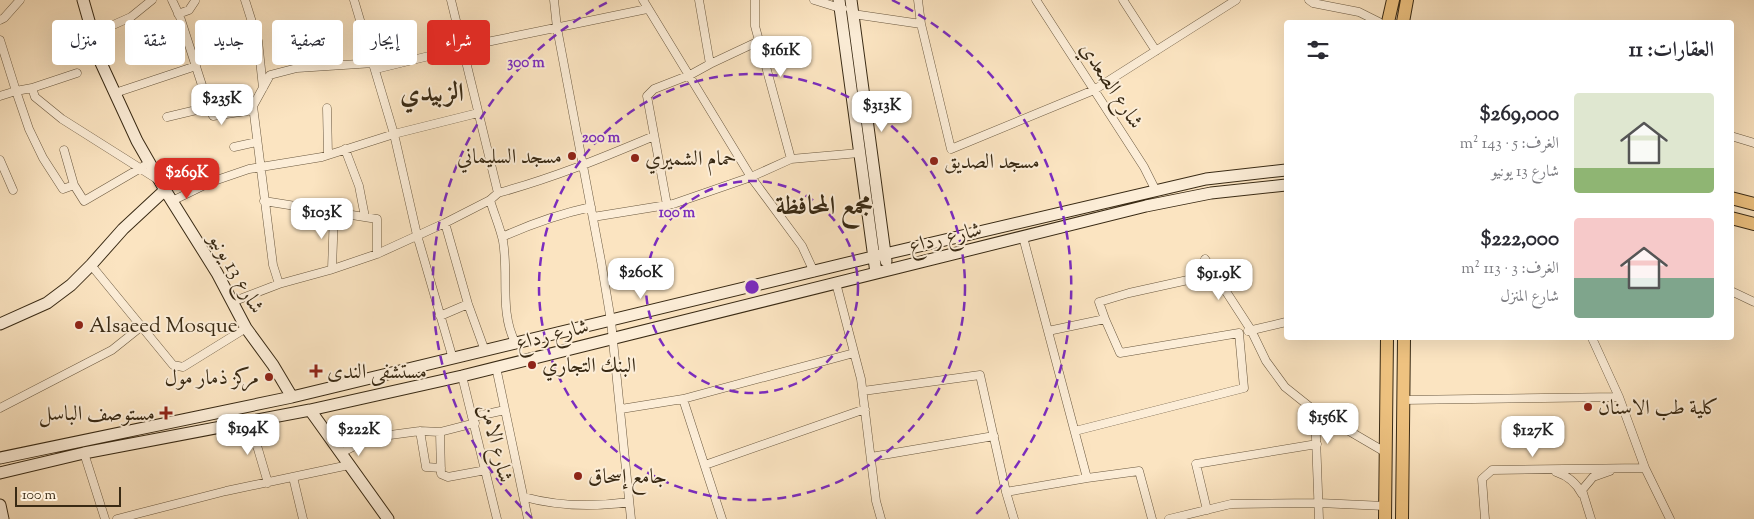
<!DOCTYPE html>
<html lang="ar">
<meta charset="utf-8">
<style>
:root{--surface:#fff;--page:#f2f2f3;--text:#2b2b33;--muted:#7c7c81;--accent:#d93025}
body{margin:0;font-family:"Sorts Mill Goudy",Amiri,serif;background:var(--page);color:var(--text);direction:rtl;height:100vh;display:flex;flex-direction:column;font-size:19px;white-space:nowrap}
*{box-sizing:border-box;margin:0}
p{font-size:16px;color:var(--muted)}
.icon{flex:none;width:28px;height:28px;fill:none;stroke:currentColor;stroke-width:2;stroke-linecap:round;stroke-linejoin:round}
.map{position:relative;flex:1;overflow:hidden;direction:ltr}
.side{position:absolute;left:1284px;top:20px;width:450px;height:320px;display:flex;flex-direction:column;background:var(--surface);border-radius:5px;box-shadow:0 5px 20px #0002;direction:rtl}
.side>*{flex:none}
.hud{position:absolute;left:15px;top:20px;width:475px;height:45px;direction:rtl;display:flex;gap:10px}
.scale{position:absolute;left:15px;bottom:12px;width:106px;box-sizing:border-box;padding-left:5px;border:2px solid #392a14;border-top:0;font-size:14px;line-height:18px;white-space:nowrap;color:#392a14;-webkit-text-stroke:4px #fcedd7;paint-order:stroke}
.price{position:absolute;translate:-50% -42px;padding:0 11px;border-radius:10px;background:#fff;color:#222;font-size:16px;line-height:32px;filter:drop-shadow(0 1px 2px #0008)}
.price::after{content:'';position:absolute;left:50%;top:30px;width:15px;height:11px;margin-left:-8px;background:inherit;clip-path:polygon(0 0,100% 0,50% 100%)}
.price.active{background:var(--accent);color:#fff}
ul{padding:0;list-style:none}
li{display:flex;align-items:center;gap:15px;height:125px;padding:0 20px}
li span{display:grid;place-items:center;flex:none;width:140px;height:100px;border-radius:5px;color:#555}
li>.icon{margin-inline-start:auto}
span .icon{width:60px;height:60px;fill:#fffc;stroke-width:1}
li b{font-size:21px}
h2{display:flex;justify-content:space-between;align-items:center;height:60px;padding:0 20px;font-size:21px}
.pill{padding:0 18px;border-radius:5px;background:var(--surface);box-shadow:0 5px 20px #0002;font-size:18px;line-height:45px}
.pill.active{background:var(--accent);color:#fff}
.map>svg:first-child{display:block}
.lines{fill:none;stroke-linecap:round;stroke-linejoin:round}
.street-casing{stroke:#6a583f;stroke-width:9}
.secondary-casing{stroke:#392a14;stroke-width:13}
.primary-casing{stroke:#392a14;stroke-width:14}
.street{stroke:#fcedd7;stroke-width:8}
.secondary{stroke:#fcedd7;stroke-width:11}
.primary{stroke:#eec280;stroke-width:12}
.ring{fill:none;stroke:#7b2cbf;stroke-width:2.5;stroke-dasharray:9 6}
.poi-dot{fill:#8f2418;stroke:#fcedd7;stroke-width:2}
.labels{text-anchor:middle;stroke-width:4;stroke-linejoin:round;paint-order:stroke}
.street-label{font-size:21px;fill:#392a14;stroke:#fcedd7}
.poi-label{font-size:21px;fill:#392a14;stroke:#fcedd7;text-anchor:start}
.district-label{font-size:26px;font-weight:bold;fill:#392a14;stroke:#fcedd7}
.centre{fill:#7b2cbf;stroke:#fcedd7;stroke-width:2.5}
.ring-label{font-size:15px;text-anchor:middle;font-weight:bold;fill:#7b2cbf;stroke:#fcedd7;stroke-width:4;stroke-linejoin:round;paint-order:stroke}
</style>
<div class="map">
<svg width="1754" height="519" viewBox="0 0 1754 519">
<rect width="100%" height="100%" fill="#fbe4c1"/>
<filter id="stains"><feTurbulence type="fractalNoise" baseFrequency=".004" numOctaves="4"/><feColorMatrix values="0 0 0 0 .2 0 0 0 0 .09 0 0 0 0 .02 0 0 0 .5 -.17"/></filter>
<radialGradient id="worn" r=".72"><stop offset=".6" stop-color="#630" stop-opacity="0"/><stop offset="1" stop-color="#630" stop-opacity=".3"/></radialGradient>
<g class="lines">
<defs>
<path id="street" d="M245,0L258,41L263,88
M354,0L394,134L417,235L453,359
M451,0L498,193L490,200C494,214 500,227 503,241C509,275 499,313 516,344
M554,0L557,28L601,261L611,321L631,519
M643,0L751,177L802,246L814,272
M699,0L710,64L759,41
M755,0V26L791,159
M814,0L843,9
M918,0L921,24L951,149L1094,90L1236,0
M1036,0L1144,167L1156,191
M1123,0L1156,51
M1309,0L1313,3L1359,12L1379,22
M178,14L189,10L195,1
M853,14L921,24
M0,20L4,18L20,0
M93,34L131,17L152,0
M0,40L16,91L32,88L35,97L62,119L157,179
M376,69L482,43L647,9
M32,88L77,73
M115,93L196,66
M0,96L16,91L29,129L43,158L63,189L74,185
M209,107L213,116L253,110
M327,108L328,155
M167,117L209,107L180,17L172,0
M1731,136L1754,143
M234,147L257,142
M345,149L359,186L365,217
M64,150L74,185L84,201L144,166
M0,160L13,190
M498,193C553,178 602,158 654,136
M172,201L211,182L249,169L322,157L394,134L478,113
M264,201L377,219V254
M667,205L647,96L654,89L690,75L710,64
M593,217L673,204L751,177L791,159L859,153
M445,223L468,304L485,351
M502,237C531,224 559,214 591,207
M1205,259L1251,330L1266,361L1285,387L1315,411
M91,265L173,365L183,367L246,328
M332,269L334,212
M836,283L861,379L876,501L881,519
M279,284L273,265L253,106L270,75L297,68L374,63
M1731,291L1754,302
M232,302L279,284L330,270L377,254L445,223L490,200
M440,316L468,304
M1105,319L1099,302L1129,293L1215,274
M1048,331L1105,319L1120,353L1239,333L1244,388L1075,431
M1248,331L1286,322
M1592,338L1619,397
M496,367L528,519
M462,376L497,519
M863,391L980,375L1006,492L1014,519
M683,399L722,519
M1403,400L1619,397L1645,468L1670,519
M0,408L112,350L142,326
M621,409L683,399L854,353
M473,417L505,410
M247,422L258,449L268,483
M440,432L441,474L448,477L486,470
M84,453L105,519
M341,453L364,441L390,435L420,431
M871,457L994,436
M705,465L865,409
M441,468L426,467L420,431L440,432L475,423
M1556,472C1568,476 1576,482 1582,494
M293,477L303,519
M1087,478L1139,471L1152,519
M1006,492L1087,478L1023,237
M524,497C557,506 594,507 629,502
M1207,510L1196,464L1317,444
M117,519L226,491L349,465
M1169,519L1231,504L1319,503L1385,506
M1319,519L1315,411L1385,452
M1485,519L1482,479L1492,470L1645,468
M1591,519L1582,490L1593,477L1610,471"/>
<path id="secondary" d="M83,0L101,63L137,141L165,190L217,273L246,328L273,365L292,397
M839,0L876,273
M851,0L886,261
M0,324L47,303L71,285L91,265L123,229L165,190
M310,410L388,519
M0,458L292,397L885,254L1206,179L1286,170
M0,473L84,453L310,410L462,376L1146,206L1211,193L1286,185
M0,505L3,519"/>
<path id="primary" d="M1388,22L1393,0
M1403,22L1407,0
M1731,198L1754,204
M1731,218L1754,224
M1385,519L1387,338
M1402,519L1404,338"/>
</defs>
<use href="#street" class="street-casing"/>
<use href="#secondary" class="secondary-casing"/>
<use href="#primary" class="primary-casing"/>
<use href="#street" class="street"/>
<use href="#secondary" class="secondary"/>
<use href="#primary" class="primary"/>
</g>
<g class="ring">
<circle cx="752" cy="287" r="106"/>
<circle cx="752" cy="287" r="213"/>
<path d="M532 518A319 319 0 0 1 612 0M892 0A319 319 0 0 1 972 518"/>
</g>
<g class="poi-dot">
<circle cx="572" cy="156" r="5"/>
<circle cx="635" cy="158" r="5"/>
<circle cx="934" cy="161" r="5"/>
<circle cx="79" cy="325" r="5"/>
<circle cx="532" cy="365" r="5"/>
<path d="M313.5 363.5h5v5h5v5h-5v5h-5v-5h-5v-5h5z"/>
<circle cx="269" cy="377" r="5"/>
<circle cx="1588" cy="407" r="5"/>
<path d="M163.5 405.5h5v5h5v5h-5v5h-5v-5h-5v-5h5z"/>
<circle cx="578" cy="476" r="5"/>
</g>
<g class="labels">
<g class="street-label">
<text transform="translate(1112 85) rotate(57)" y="7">شارع الصعدي</text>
<text transform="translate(945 237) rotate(-14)" y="7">شارع رداع</text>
<text transform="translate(237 273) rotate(60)" y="7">شارع 13 يونيو</text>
<text transform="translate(552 334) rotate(-14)" y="7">شارع رداع</text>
<text transform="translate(497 443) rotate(76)" y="7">شارع الامن</text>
</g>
<g class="poi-label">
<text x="562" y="163" text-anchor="end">مسجد السليماني</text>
<text x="645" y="165">حمام الشميري</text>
<text x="944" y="168">مسجد الصديق</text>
<text x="89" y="332">Alsaeed Mosque</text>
<text x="542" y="372">البنك التجاري</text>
<text x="327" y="378">مستشفى الندى</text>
<text x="259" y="384" text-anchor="end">مركز ذمار مول</text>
<text x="1598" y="414">كلية طب الاسنان</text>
<text x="155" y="420" text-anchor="end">مستوصف الباسل</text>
<text x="588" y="483">جامع إسحاق</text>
</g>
<g class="district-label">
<text x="432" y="101">الزبيدي</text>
<text x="824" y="214">مجمع المحافظة</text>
</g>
</g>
<circle cx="752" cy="287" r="8" class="centre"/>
<g class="ring-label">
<text x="526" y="67">300 m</text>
<text x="601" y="142">200 m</text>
<text x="677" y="217">100 m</text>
</g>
<rect width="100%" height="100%" filter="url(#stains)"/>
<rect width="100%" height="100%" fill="url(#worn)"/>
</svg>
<div class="scale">100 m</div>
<b class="price" style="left:781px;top:78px">$161K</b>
<b class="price" style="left:222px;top:126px">$235K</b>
<b class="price" style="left:882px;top:133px">$313K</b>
<b class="price active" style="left:187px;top:200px">$269K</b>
<b class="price" style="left:322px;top:240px">$103K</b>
<b class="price" style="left:641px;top:300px">$260K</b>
<b class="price" style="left:1219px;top:301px">$91.9K</b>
<b class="price" style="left:1328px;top:445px">$156K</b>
<b class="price" style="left:248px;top:456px">$194K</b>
<b class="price" style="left:359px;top:457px">$222K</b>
<b class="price" style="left:1533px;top:458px">$127K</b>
<div class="hud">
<a class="pill active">شراء</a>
<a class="pill">إيجار</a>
<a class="pill">تصفية</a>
<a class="pill">جديد</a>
<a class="pill">شقة</a>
<a class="pill">منزل</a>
</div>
<section class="side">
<h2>العقارات: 11<svg class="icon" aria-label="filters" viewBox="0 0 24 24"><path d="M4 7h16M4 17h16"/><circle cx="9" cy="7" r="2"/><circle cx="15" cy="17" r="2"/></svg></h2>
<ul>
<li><span style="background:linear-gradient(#dfe7d0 75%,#8fb573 0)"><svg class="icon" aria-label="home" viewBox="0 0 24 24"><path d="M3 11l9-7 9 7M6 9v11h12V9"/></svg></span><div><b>$269,000</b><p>الغرف: 5 · 143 m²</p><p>شارع 13 يونيو</p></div></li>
<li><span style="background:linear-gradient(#f6c9c9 60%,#7fa58c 0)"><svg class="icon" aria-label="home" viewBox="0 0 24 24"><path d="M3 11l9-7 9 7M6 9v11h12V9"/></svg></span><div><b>$222,000</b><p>الغرف: 3 · 113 m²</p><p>شارع المنزل</p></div></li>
</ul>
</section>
</div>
